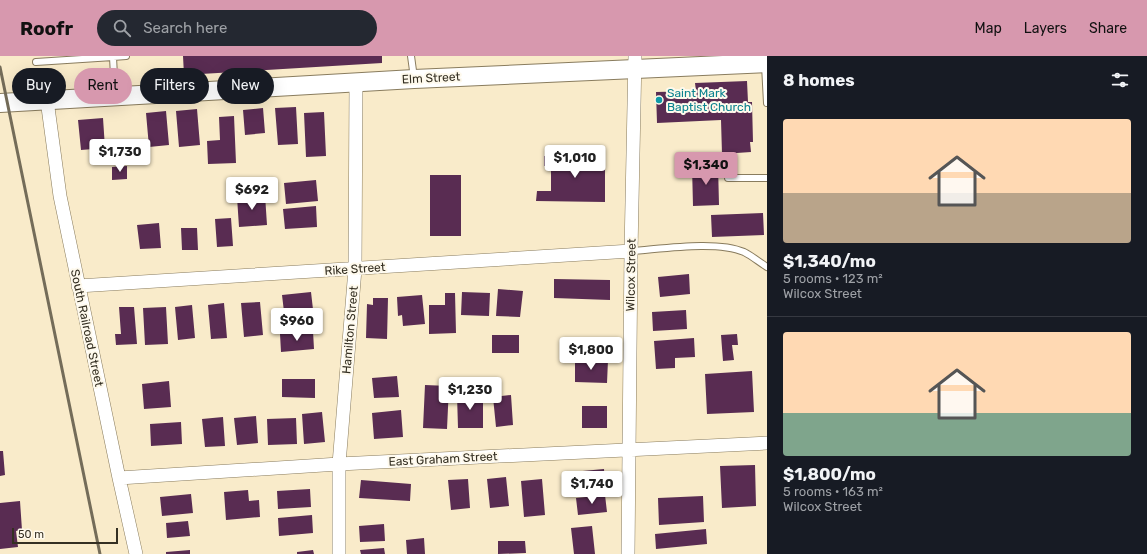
<!DOCTYPE html>
<meta charset="utf-8">
<style>
:root{--surface:#171b24;--page:#242831;--text:#f1f3f6;--muted:#9ea1a6;--line:#363941;--accent:#d798ae}
body{margin:0;font-family:Rubik,sans-serif;background:var(--page);color:var(--text);height:100vh;display:flex;flex-direction:column;font-size:15px;white-space:nowrap}
*{box-sizing:border-box;margin:0}
p{font-size:13px;color:var(--muted)}
.icon{flex:none;width:22px;height:22px;fill:none;stroke:currentColor;stroke-width:2;stroke-linecap:round;stroke-linejoin:round}
.map{position:relative;flex:1;overflow:hidden}
.sheet{display:flex;flex-direction:column;background:var(--surface);width:380px}
.sheet>*{flex:none}
.banner{position:absolute;left:12px;top:12px;width:380px;height:36px;display:flex;gap:8px}
.scale{position:absolute;left:12px;bottom:10px;width:106px;box-sizing:border-box;padding-left:4px;border:2px solid #342f22;border-top:0;font-size:11px;line-height:14px;white-space:nowrap;color:#342f22;-webkit-text-stroke:3px #fef9ec;paint-order:stroke}
.price{position:absolute;translate:-50% -34px;padding:0 9px;border-radius:4px;background:#fff;color:#222;font-size:13px;line-height:26px;filter:drop-shadow(0 1px 2px #0008)}
.price::after{content:'';position:absolute;left:50%;top:24px;width:12px;height:9px;margin-left:-6px;background:inherit;clip-path:polygon(0 0,100% 0,50% 100%)}
.price.selected{background:var(--accent);color:#111}
ul{padding:0;list-style:none}
li{display:grid;align-content:center;gap:8px;height:212px;padding:0 16px}
li+li{border-top:1px solid var(--line)}
li span{display:grid;place-items:center;height:124px;border-radius:4px;color:#555}
li>.icon{margin-inline-start:auto}
span .icon{width:72px;height:72px;fill:#fffc;stroke-width:1}
li b{font-size:17px}
h2{display:flex;justify-content:space-between;align-items:center;height:48px;padding:0 16px;font-size:17px}
.pill{padding:0 14px;border-radius:18px;background:var(--surface);box-shadow:0 4px 16px #0002;font-size:14px;line-height:36px}
.pill.selected{background:var(--accent);color:#111}
header{display:flex;align-items:center;gap:24px;box-sizing:border-box;height:56px;padding:0 20px;background:var(--accent);color:#111}
header strong{font-size:19px}
nav{display:flex;gap:22px;margin-inline-start:auto;font-size:14px}
.search{width:280px;height:36px;background:var(--page);display:flex;align-items:center;gap:10px;box-sizing:border-box;padding:0 14px;border-radius:22px;color:var(--muted);font-size:15px}
main{display:flex;flex:1;min-height:0}
.map>svg:first-child{display:block}
.building{fill:#592c52}
.lines{fill:none;stroke-linecap:round;stroke-linejoin:round}
.service-casing{stroke:#897c5e;stroke-width:8}
.minor-casing{stroke:#897c5e;stroke-width:14}
.secondary-casing{stroke:#897c5e;stroke-width:20}
.service{stroke:#fff;stroke-width:6}
.minor{stroke:#fff;stroke-width:13}
.secondary{stroke:#fff;stroke-width:18}
.rail{stroke:#746c59;stroke-width:3}
.culture-dot{fill:#0f9aa8;stroke:#fef9ec;stroke-width:1.5}
.labels{text-anchor:middle;stroke-width:4;stroke-linejoin:round;paint-order:stroke}
.street-label{font-size:12px;fill:#342f22;stroke:#fef9ec}
.culture-label{font-size:12px;fill:#0d838f;stroke:#fef9ec;text-anchor:start}
</style>
<header>
<strong>Roofr</strong>
<div class="search"><svg class="icon" aria-label="search" viewBox="0 0 24 24"><circle cx="10" cy="10" r="6"/><path d="M15 15l6 6"/></svg>Search here</div>
<nav><a>Map</a><a>Layers</a><a>Share</a></nav>
</header>
<main>
<div class="map">
<svg width="767" height="498" viewBox="0 0 767 498">
<rect width="100%" height="100%" fill="#f9ebca"/>
<path class="building" d="M183,0H382V7L184,19Z
M747,25L748,46H752L753,86H750L751,96L722,98L721,64L657,67L656,36L696,35L695,27Z
M296,51L298,88L278,89L275,52Z
M263,52L265,77L245,79L243,54Z
M197,53L200,89L179,91L176,55Z
M166,55L169,89L149,91L146,57Z
M324,56L326,100L306,101L304,57Z
M234,60L236,107L208,108L207,85L220,84L219,61Z
M103,62L105,92L81,94L78,64Z
M544,100H605V146L536,145L537,135H551V110H544Z
M718,109L719,149L693,150L692,110Z
M127,110V123L112,124V111Z
M430,119H461V180H430Z
M316,124L318,145L286,148L284,127Z
M265,139L267,169L239,171L237,141Z
M316,150L317,171L285,173L283,153Z
M763,157L764,179L712,181L711,159Z
M231,162L233,190L217,191L215,163Z
M159,167L161,192L140,193L137,169Z
M181,172H197L198,194H182Z
M689,218L690,238L660,241L658,221Z
M554,223L610,224V244L554,242Z
M498,233L523,235L520,261L496,260Z
M311,236L314,262L285,264L282,239Z
M462,236L490,237L489,260L461,259Z
M445,237H455L456,277L429,278V249H445Z
M422,239L425,268L403,270L402,259L398,260L397,241Z
M373,242H388L387,283L366,282L367,248L373,249Z
M260,246L263,279L244,281L241,247Z
M224,247L227,282L211,283L208,249Z
M192,249L195,282L178,284L175,251Z
M119,251H134L137,288L116,289L115,278H121Z
M166,251L168,288L145,289L143,252Z
M686,254L687,273L653,275L652,256Z
M313,275L314,293L281,296L280,278Z
M737,278L738,289H732L734,304L723,305L721,279Z
M492,279H519V297H492Z
M694,282L695,301L675,302V312L656,313L654,285Z
M575,303L608,304L607,327L575,326Z
M752,315L754,356L707,358L705,318Z
M397,320L399,341L374,342L372,322Z
M282,323H315V342L282,341Z
M169,325L171,351L144,353L142,328Z
M425,329L449,330L447,373L423,372Z
M457,339H483V372H458Z
M511,339L513,369L496,371L493,341Z
M582,350H607V372H582Z
M401,354L403,381L374,383L372,357Z
M322,356L325,386L304,388L302,358Z
M256,360L258,387L237,389L234,362Z
M223,361L225,390L205,391L202,363Z
M296,362L297,388L268,389L267,363Z
M181,366L182,388L151,390L150,368Z
M0,395H3L5,419L0,420Z
M755,409L756,450L722,452L720,410Z
M604,413L605,430L573,433L572,416Z
M506,421L509,450L490,452L487,423Z
M468,423L470,452L451,454L448,424Z
M542,423L545,459L524,461L521,425Z
M361,424L411,428L410,445L359,442Z
M310,433L311,451L278,453L277,435Z
M248,434L249,445L259,444L260,461L226,464L224,436Z
M191,438L193,457L162,460L160,441Z
M605,439L607,456L578,459L576,442Z
M703,440L704,466L659,469L658,442Z
M20,445L22,474L16,475L18,491L0,493V447Z
M312,459L313,477L279,480L278,462Z
M188,465L190,480L167,482L166,467Z
M384,468L385,485L360,486L359,470Z
M592,470L595,498H574L571,472Z
M706,473L707,488L656,493L655,478Z
M424,482L425,498H407L406,484Z
M498,485H525L526,497L498,498Z
M384,492L385,498H361L360,494Z
M190,494V498H166V496Z
M313,494L314,498H297V496Z"/>
<g class="lines">
<defs>
<path id="service" d="M411,0L414,22
M36,6L113,1
M765,9L767,47
M115,39L113,1L126,0
M728,122H767
M631,195C661,193 717,184 744,196C752,200 759,206 767,211"/>
<path id="minor" d="M47,44L60,140L119,422L136,498
M78,230L631,195
M119,422L339,408L767,387
M339,498V408L355,213L356,26
M628,498L631,195L635,0"/>
<path id="secondary" d="M0,47L414,23L767,7"/>
</defs>
<use href="#service" class="service-casing"/>
<use href="#minor" class="minor-casing"/>
<use href="#secondary" class="secondary-casing"/>
<use href="#service" class="service"/>
<use href="#minor" class="minor"/>
<use href="#secondary" class="secondary"/>
<path class="rail" d="M0,11L100,498"/>
</g>
<circle class="culture-dot" cx="659" cy="44" r="4"/>
<g class="labels">
<g class="street-label">
<text transform="translate(431 22) rotate(-3)" y="4">Elm Street</text>
<text transform="translate(355 213) rotate(-4)" y="4">Rike Street</text>
<text transform="translate(631 219) rotate(-89)" y="4">Wilcox Street</text>
<text transform="translate(87 272) rotate(78)" y="4">South Railroad Street</text>
<text transform="translate(350 274) rotate(-85)" y="4">Hamilton Street</text>
<text transform="translate(443 403) rotate(-3)" y="4">East Graham Street</text>
</g>
<g class="culture-label">
<text x="667" y="41">Saint Mark<tspan x="667" dy="14">Baptist Church</tspan></text>
</g>
</g>
</svg>
<div class="scale">50 m</div>
<b class="price" style="left:120px;top:117px">$1,730</b>
<b class="price" style="left:575px;top:123px">$1,010</b>
<b class="price selected" style="left:706px;top:130px">$1,340</b>
<b class="price" style="left:252px;top:155px">$692</b>
<b class="price" style="left:297px;top:286px">$960</b>
<b class="price" style="left:591px;top:315px">$1,800</b>
<b class="price" style="left:470px;top:355px">$1,230</b>
<b class="price" style="left:592px;top:449px">$1,740</b>
<div class="banner">
<a class="pill">Buy</a>
<a class="pill selected">Rent</a>
<a class="pill">Filters</a>
<a class="pill">New</a>
</div>
</div>
<section class="sheet">
<h2>8 homes<svg class="icon" aria-label="filters" viewBox="0 0 24 24"><path d="M4 7h16M4 17h16"/><circle cx="9" cy="7" r="2"/><circle cx="15" cy="17" r="2"/></svg></h2>
<ul>
<li><span style="background:linear-gradient(#ffd9b3 60%,#b9a48a 0)"><svg class="icon" aria-label="home" viewBox="0 0 24 24"><path d="M3 11l9-7 9 7M6 9v11h12V9"/></svg></span><div><b>$1,340/mo</b><p>5 rooms · 123 m²</p><p>Wilcox Street</p></div></li>
<li><span style="background:linear-gradient(#ffd9b3 65%,#7fa58c 0)"><svg class="icon" aria-label="home" viewBox="0 0 24 24"><path d="M3 11l9-7 9 7M6 9v11h12V9"/></svg></span><div><b>$1,800/mo</b><p>5 rooms · 163 m²</p><p>Wilcox Street</p></div></li>
</ul>
</section>
</main>
